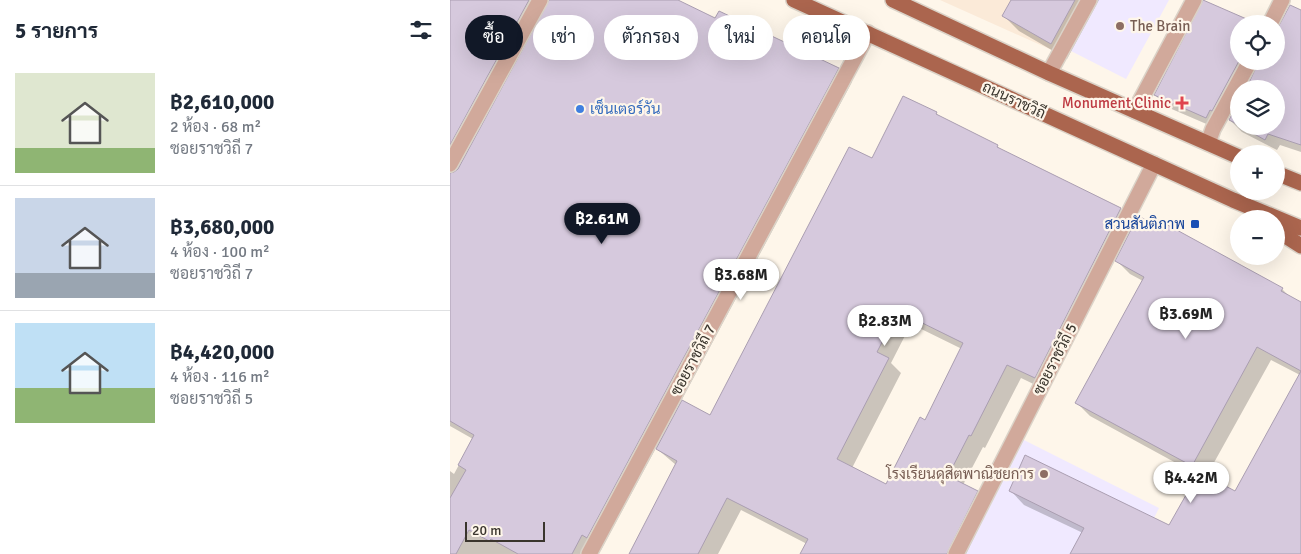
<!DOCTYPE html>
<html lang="th">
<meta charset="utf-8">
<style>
:root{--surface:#fff;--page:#f6f6f7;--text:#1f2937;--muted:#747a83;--line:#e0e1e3;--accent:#111827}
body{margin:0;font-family:Signika,Sarabun,sans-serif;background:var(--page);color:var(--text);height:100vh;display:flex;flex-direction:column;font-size:19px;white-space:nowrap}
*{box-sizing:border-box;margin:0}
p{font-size:16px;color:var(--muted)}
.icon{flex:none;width:28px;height:28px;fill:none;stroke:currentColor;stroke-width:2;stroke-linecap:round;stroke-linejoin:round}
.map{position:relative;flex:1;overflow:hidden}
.panel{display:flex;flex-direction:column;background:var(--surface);width:450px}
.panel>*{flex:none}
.guide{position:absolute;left:15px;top:15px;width:475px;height:45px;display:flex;gap:10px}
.buttons{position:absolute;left:780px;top:15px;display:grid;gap:10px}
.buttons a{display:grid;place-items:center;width:55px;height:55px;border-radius:50%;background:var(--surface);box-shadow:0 5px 20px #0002;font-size:25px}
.scale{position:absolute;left:15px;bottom:12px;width:80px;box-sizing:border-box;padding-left:5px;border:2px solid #3a352d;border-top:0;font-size:14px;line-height:18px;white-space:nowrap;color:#3a352d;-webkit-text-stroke:4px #fef6ea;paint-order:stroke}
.price{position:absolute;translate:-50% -42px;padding:0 11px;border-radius:18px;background:#fff;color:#222;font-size:16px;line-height:32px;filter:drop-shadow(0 1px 2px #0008)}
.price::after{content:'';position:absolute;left:50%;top:30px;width:15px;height:11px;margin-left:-8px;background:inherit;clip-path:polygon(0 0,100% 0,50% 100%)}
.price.on{background:var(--accent);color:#fff}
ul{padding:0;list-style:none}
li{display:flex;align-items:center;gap:15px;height:125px;padding:0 15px}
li+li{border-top:1px solid var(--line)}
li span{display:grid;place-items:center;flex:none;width:140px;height:100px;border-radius:0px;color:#555}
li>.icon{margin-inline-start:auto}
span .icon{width:60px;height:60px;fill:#fffc;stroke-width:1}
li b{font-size:21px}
h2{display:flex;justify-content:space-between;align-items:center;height:60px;padding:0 15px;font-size:21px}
.pill{padding:0 18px;border-radius:22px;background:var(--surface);box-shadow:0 5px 20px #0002;font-size:18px;line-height:45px}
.pill.on{background:var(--accent);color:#fff}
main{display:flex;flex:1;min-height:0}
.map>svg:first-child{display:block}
.commercial{fill:#fbead8}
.education{fill:#f0e9ff}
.shadow{fill:#0003;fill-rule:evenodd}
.building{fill:#d6c9dd;stroke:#aa9eb1;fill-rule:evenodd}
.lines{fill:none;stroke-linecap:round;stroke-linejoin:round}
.minor-casing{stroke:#dbd3c8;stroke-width:18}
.major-casing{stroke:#dbd3c8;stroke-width:18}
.minor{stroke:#d1a99b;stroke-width:15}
.major{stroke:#ab654e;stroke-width:15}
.education-dot{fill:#8d6e63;stroke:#fef6ea;stroke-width:2}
.health-dot{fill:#e0444e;stroke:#fef6ea;stroke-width:2}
.shop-dot{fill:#3f7fe0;stroke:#fef6ea;stroke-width:2}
.transit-dot{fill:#1a4fb4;stroke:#fef6ea;stroke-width:2}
.labels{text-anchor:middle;stroke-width:4.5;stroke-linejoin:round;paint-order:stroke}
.education-label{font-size:15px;fill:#785e54;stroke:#fef6ea;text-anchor:start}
.street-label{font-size:15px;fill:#3a352d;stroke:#fef6ea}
.health-label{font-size:15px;fill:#be3a42;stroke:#fef6ea;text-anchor:end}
.shop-label{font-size:15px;fill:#366cbe;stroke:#fef6ea;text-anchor:start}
.transit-label{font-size:15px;fill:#164399;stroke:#fef6ea;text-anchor:end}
</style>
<main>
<section class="panel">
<h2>5 รายการ<svg class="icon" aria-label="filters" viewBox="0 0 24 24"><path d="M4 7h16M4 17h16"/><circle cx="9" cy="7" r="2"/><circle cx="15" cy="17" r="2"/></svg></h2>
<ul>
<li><span style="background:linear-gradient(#dfe7d0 75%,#8fb573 0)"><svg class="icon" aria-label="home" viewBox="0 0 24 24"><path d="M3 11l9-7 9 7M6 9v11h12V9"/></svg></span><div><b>฿2,610,000</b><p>2 ห้อง · 68 m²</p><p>ซอยราชวิถี 7</p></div></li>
<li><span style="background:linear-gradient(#c9d6e8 75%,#9aa5b1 0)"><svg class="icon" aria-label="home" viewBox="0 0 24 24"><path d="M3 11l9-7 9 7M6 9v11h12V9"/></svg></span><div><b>฿3,680,000</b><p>4 ห้อง · 100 m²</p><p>ซอยราชวิถี 7</p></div></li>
<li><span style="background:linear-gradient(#bfe0f5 65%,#8fb573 0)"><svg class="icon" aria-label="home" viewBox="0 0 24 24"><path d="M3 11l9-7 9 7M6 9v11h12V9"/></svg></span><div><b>฿4,420,000</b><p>4 ห้อง · 116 m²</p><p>ซอยราชวิถี 5</p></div></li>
</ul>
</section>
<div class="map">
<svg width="851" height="554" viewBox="0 0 851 554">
<rect width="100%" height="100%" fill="#fef6ea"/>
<path class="commercial" d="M490,0H632L604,51Z"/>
<path class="education" d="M648,0H719L676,79L621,51Z
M564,439L574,440L709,508L686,554H506Z"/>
<path class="shadow" d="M0,0H225L266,20L388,69L402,82L231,401L260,416L423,160L486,113L491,118L547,146L553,152L670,209L685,224L832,289L842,299L851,304V554H622L633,533L574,505L561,491L720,527L748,475L640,416L627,403L693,281L680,274L665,259L598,391L571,378L535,448L533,447L513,485L527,492L540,505L516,554H351L357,544L291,510L268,554H180L226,465L206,448L151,550L146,548L143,554H0V471L4,474L23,439L0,426ZM461,324L512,349L475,421L436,485L402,468L451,373L441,363ZM821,360L850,375L786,493L756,477Z
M562,0H649L617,59L569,31L554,16Z
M851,12V152L830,145L827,150L792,132L780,120L789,104V126H826V89L808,64L804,68L768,129L717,107L705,95L789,24V61H826Z"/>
<path class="building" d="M0,0H79L0,145Z
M99,0H228L265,18L269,11L389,68L137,538L132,535L122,554H68L41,539L39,541L19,530L6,554H0V498L16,470L8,465L24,435L0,421V173L4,172L8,169Z
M561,0H625L601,44L552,16Z
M753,0L808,24H789V61L762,111L760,110L756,118L704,95Z
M840,5L851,10V145L818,134L815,140L790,126H826V89H796L809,61H826V31Z
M453,96L487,112L486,114L548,145L547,147L671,208L585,378L557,365L521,436L519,435L498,476L528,491L497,554H350L358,539L277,498L248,554H179L227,461L206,449L232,400L260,415L399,147L422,158ZM448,311L513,343L475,420L470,417L436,484L387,459L439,358L427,352Z
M789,101V125L779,120Z
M688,216L700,222L703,217L833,288L831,291L851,302V371L807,347L742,466L625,403L694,277L665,261Z
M851,371V554H620L634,528L559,491L575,455L719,525L749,472L785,491Z"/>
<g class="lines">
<defs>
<path id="minor" d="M820,24L832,0
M599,73L639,0
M685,111L744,0
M758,143L763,129L800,61
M0,164L90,0
M139,554L418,33
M506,554L704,164"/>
<path id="major" d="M344,0L783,200L851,228
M443,0L599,73L789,157
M826,173L851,183
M826,230L851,246"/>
</defs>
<use href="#minor" class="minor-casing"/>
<use href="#major" class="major-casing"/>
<use href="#minor" class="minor"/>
<use href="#major" class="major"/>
</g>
<g class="education-dot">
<circle cx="670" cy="26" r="5"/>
<circle cx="594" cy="474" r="5"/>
</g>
<path class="health-dot" d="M729.5 95.5h5v5h5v5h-5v5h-5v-5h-5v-5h5z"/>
<circle class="shop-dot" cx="130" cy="109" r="5"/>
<rect class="transit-dot" x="740" y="219" width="10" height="10" rx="2.5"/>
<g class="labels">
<g class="education-label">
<text x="680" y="31">The Brain</text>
<text x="584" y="479" text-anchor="end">โรงเรียนดุสิตพาณิชยการ</text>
</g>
<g class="street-label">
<text transform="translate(564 100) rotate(25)" y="5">ถนนราชวิถี</text>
<text transform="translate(605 359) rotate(-63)" y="5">ซอยราชวิถี 5</text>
<text transform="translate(243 360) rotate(-62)" y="5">ซอยราชวิถี 7</text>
</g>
<g class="health-label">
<text x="721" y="108">Monument Clinic</text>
</g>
<g class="shop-label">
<text x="140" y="114">เซ็นเตอร์วัน</text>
</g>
<g class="transit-label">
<text x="735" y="229">สวนสันติภาพ</text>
</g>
</g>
</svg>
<div class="buttons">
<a><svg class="icon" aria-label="locate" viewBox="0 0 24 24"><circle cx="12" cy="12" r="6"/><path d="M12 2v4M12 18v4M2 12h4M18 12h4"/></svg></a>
<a><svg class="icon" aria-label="layers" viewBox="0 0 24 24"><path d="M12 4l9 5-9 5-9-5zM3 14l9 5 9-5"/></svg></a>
<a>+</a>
<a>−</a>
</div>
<div class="scale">20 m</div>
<b class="price on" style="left:152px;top:245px">฿2.61M</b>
<b class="price" style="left:291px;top:301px">฿3.68M</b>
<b class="price" style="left:736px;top:340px">฿3.69M</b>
<b class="price" style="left:435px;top:347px">฿2.83M</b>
<b class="price" style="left:741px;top:504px">฿4.42M</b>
<div class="guide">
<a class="pill on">ซื้อ</a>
<a class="pill">เช่า</a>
<a class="pill">ตัวกรอง</a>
<a class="pill">ใหม่</a>
<a class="pill">คอนโด</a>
</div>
</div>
</main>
